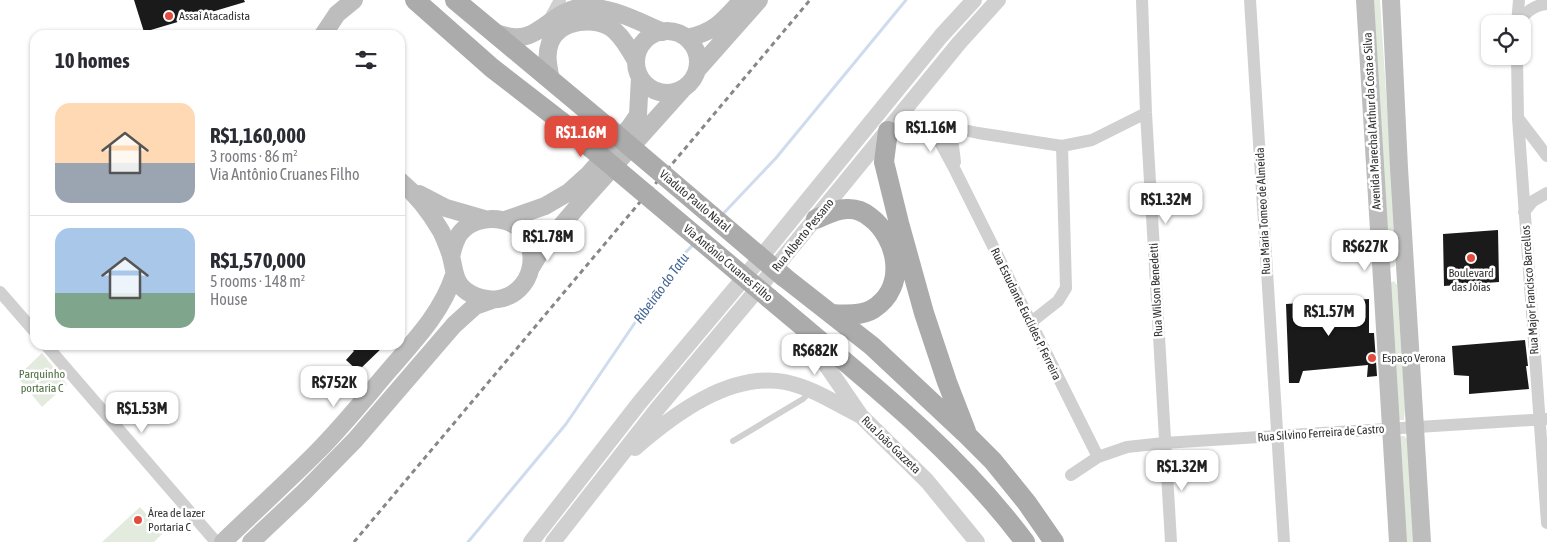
<!DOCTYPE html>
<meta charset="utf-8">
<style>
:root{--surface:#fff;--page:#f7f7f7;--text:#2b2b33;--muted:#7c7c81;--line:#e1e1e2;--accent:#e04d3e}
body{margin:0;font-family:"Asap Condensed",sans-serif;background:var(--page);color:var(--text);height:100vh;display:flex;flex-direction:column;font-size:19px;white-space:nowrap}
*{box-sizing:border-box;margin:0}
p{font-size:16px;color:var(--muted)}
.icon{flex:none;width:28px;height:28px;fill:none;stroke:currentColor;stroke-width:2;stroke-linecap:round;stroke-linejoin:round}
.map{position:relative;flex:1;overflow:hidden}
.sheet{position:absolute;left:30px;top:30px;width:375px;height:320px;display:flex;flex-direction:column;background:var(--surface);border-radius:15px;box-shadow:0 1px 4px #0004}
.sheet>*{flex:none}
.tools{position:absolute;left:1481px;top:15px;display:grid;gap:10px}
.tools a{display:grid;place-items:center;width:50px;height:50px;border-radius:10px;background:var(--surface);box-shadow:0 1px 4px #0004;font-size:25px}
.price{position:absolute;translate:-50% -42px;padding:0 11px;border-radius:10px;background:#fff;color:#222;font-size:16px;line-height:32px;filter:drop-shadow(0 1px 2px #0008)}
.price::after{content:'';position:absolute;left:50%;top:30px;width:15px;height:11px;margin-left:-8px;background:inherit;clip-path:polygon(0 0,100% 0,50% 100%)}
.price.selected{background:var(--accent);color:#fff}
ul{padding:0;list-style:none}
li{display:flex;align-items:center;gap:15px;height:125px;padding:0 25px}
li+li{border-top:1px solid var(--line)}
li span{display:grid;place-items:center;flex:none;width:140px;height:100px;border-radius:15px;color:#555}
li>.icon{margin-inline-start:auto}
span .icon{width:60px;height:60px;fill:#fffc;stroke-width:1}
li b{font-size:21px}
h2{display:flex;justify-content:space-between;align-items:center;height:60px;padding:0 25px;font-size:21px}
.map>svg:first-child{display:block}
.green{fill:#e3ebdf}
.lines{fill:none;stroke-linecap:round;stroke-linejoin:round}
.stream{stroke:#cfdced;stroke-width:3}
.building{fill:#1a1a1a}
.service{stroke:#d0d0d0;stroke-width:6}
.minor{stroke:#d0d0d0;stroke-width:12}
.tertiary{stroke:#d0d0d0;stroke-width:16}
.secondary{stroke:#bdbdbd;stroke-width:18}
.primary{stroke:#ababab;stroke-width:20}
.rail{stroke:#888;stroke-width:3;stroke-dasharray:5 4;stroke-linecap:butt}
.primary-bridge{stroke:#ababab;stroke-width:20}
.poi-dot{fill:#e04d3e;stroke:#fff;stroke-width:2}
.labels{text-anchor:middle;stroke-width:5;stroke-linejoin:round;paint-order:stroke}
.poi-label{font-size:12px;fill:#333;stroke:#fff;text-anchor:start}
.street-label{font-size:12px;fill:#333;stroke:#fff}
.park-label{font-size:12px;fill:#4e6e40;stroke:#fff}
.water-label{font-size:14px;font-style:italic;fill:#426694;stroke:#fff}
</style>
<div class="map">
<svg width="1547" height="542" viewBox="0 0 1547 542">
<rect width="100%" height="100%" fill="#fff"/>
<path class="green" d="M1371,0H1380L1397,259L1395,266L1391,268L1388,264Z
M1394,281L1397,285L1405,407L1404,420H1400L1397,417L1390,283Z
M42,353L67,384L42,407L17,377Z
M1401,436H1404L1407,439L1414,542H1405L1399,441Z
M140,507L163,533L154,542H102Z"/>
<g class="lines">
<path class="stream" d="M721,216L776,158L906,0
M468,542L566,424L677,261L694,244"/>
</g>
<path class="building" d="M134,0H244L245,2L144,32Z
M1498,230L1499,282L1444,286L1443,234Z
M1369,299V333H1374L1377,376L1367,377L1368,365L1303,371L1299,383H1289L1286,304Z
M1525,340L1528,366H1526L1529,389L1469,394V376L1454,375L1452,346Z
M348,345H385L358,371L346,360L354,351Z"/>
<g class="lines">
<path class="service" d="M733,441L803,399L810,392"/>
<path class="minor" d="M1142,0L1146,113L1171,542
M1250,0L1284,542
M548,22L560,0
M1517,23C1526,13 1533,5 1547,4
M1517,24L1519,0
M1517,56L1518,118L1547,523
M899,116L978,133L1062,146L1092,140L1146,113
M1518,118L1547,156
M927,123L936,135L955,170L1098,457
M955,162L952,138L957,129
M1524,212L1533,201L1547,193
M0,292L35,332
M1030,323L1058,301L1066,288L1062,146
M46,345L216,542
M1071,475L1098,457L1127,447L1164,443L1547,419"/>
<path class="tertiary" d="M804,333L861,416L927,481L977,542
M635,448C674,414 730,372 785,382C811,387 835,403 859,415
M531,542L640,402L744,278L941,36L974,0
M553,542L658,408L757,290L959,43L998,0"/>
<path class="secondary" d="M1365,0L1398,542
M1391,0L1399,168L1422,542
M636 62a31 31 0 1 1 62 0a31 31 0 1 1-62 0Z
M493,32C499,34 506,36 512,37C538,41 553,12 578,8C607,4 637,21 663,32
M323,35L337,14L354,0
M687,38C715,32 723,21 742,0
M697,70L759,0
M551,81C549,68 545,56 550,43C559,20 596,15 614,30C624,39 630,50 636,61
M400,181C417,195 430,212 441,231C445,239 448,247 451,256C455,272 454,285 471,294C508,313 543,279 528,241C517,215 479,212 461,232C455,239 453,248 451,257
M419,194L446,208L484,219
M505,220L545,206L569,192L589,174L629,128L638,115L640,77
M532,266L544,246L578,206L682,90
M223,542C254,512 286,483 317,452C343,426 366,397 390,369C415,340 442,312 454,275
M251,542L304,492L355,440L454,325L475,306L492,300"/>
<path class="primary" d="M415,0L492,68L563,123L591,148
M455,0L606,126
M888,131L884,162L899,223L924,313L947,382L966,431
M816,219C826,215 837,208 849,209C856,209 864,212 870,217C898,238 908,287 873,309C862,316 844,315 831,314
M784,277L872,346L967,435L993,461L1027,503L1054,542
M769,298C859,374 954,447 1025,542"/>
<path class="rail" d="M354,542L810,0"/>
<path class="primary-bridge" d="M606,126L784,277
M591,148L769,298"/>
</g>
<g class="poi-dot">
<circle cx="169" cy="16" r="5"/>
<circle cx="1471" cy="258" r="5"/>
<circle cx="1372" cy="358" r="5"/>
<circle cx="138" cy="520" r="5"/>
</g>
<g class="labels">
<g class="poi-label">
<text x="179" y="20">Assaí Atacadista</text>
<text x="1471" y="277" text-anchor="middle">Boulevard<tspan x="1471" dy="14">das Jóias</tspan></text>
<text x="1382" y="362">Espaço Verona</text>
<text x="148" y="517">Área de lazer<tspan x="148" dy="14">Portaria C</tspan></text>
</g>
<g class="street-label">
<text transform="translate(1372 121) rotate(-93)" y="4">Avenida Marechal Arthur da Costa e Silva</text>
<text transform="translate(695 201) rotate(40)" y="4">Viaduto Paulo Natal</text>
<text transform="translate(1263 211) rotate(-93)" y="4">Rua Maria Tomeo de Almeida</text>
<text transform="translate(803 235) rotate(-51)" y="4">Rua Alberto Pessano</text>
<text transform="translate(728 263) rotate(40)" y="4">Via Antônio Cruanes Filho</text>
<text transform="translate(1156 290) rotate(-93)" y="4">Rua Wilson Benedetti</text>
<text transform="translate(1530 290) rotate(-94)" y="4">Rua Major Francisco Barcellos</text>
<text transform="translate(1026 314) rotate(64)" y="4">Rua Estudante Euclides P Ferreira</text>
<text transform="translate(1321 433) rotate(-4)" y="4">Rua Silvino Ferreira de Castro</text>
<text transform="translate(891 445) rotate(44)" y="4">Rua João Gazzeta</text>
</g>
<g class="park-label">
<text x="42" y="378">Parquinho<tspan x="42" dy="14">portaria C</tspan></text>
</g>
<g class="water-label">
<text transform="translate(661 288) rotate(-54)" y="5">Ribeirão do Tatu</text>
</g>
</g>
</svg>
<div class="tools">
<a><svg class="icon" aria-label="locate" viewBox="0 0 24 24"><circle cx="12" cy="12" r="6"/><path d="M12 2v4M12 18v4M2 12h4M18 12h4"/></svg></a>
</div>
<b class="price" style="left:931px;top:153px">R$1.16M</b>
<b class="price selected" style="left:581px;top:158px">R$1.16M</b>
<b class="price" style="left:1166px;top:225px">R$1.32M</b>
<b class="price" style="left:548px;top:262px">R$1.78M</b>
<b class="price" style="left:1365px;top:272px">R$627K</b>
<b class="price" style="left:1329px;top:337px">R$1.57M</b>
<b class="price" style="left:815px;top:376px">R$682K</b>
<b class="price" style="left:334px;top:408px">R$752K</b>
<b class="price" style="left:142px;top:434px">R$1.53M</b>
<b class="price" style="left:1182px;top:492px">R$1.32M</b>
<section class="sheet">
<h2>10 homes<svg class="icon" aria-label="filters" viewBox="0 0 24 24"><path d="M4 7h16M4 17h16"/><circle cx="9" cy="7" r="2"/><circle cx="15" cy="17" r="2"/></svg></h2>
<ul>
<li><span style="background:linear-gradient(#ffd9b3 60%,#9aa5b1 0)"><svg class="icon" aria-label="home" viewBox="0 0 24 24"><path d="M3 11l9-7 9 7M6 9v11h12V9"/></svg></span><div><b>R$1,160,000</b><p>3 rooms · 86 m²</p><p>Via Antônio Cruanes Filho</p></div></li>
<li><span style="background:linear-gradient(#a9c7e8 65%,#7fa58c 0)"><svg class="icon" aria-label="home" viewBox="0 0 24 24"><path d="M3 11l9-7 9 7M6 9v11h12V9"/></svg></span><div><b>R$1,570,000</b><p>5 rooms · 148 m²</p><p>House</p></div></li>
</ul>
</section>
</div>
